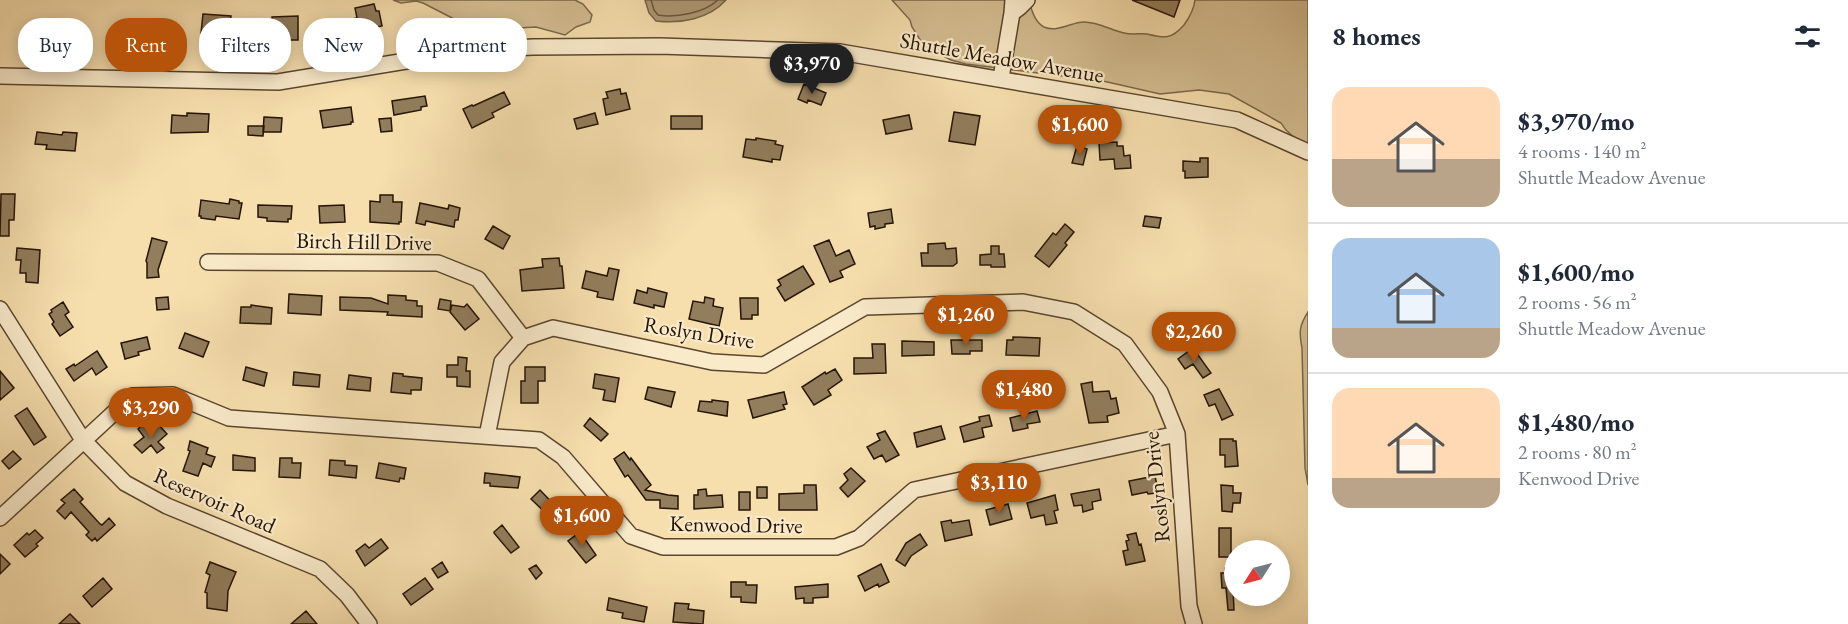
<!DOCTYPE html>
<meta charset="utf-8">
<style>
:root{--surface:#fff;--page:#f2f2f3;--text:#1f2937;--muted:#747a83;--line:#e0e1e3;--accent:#b45309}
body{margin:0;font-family:"EB Garamond",serif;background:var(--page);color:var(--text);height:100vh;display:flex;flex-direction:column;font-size:22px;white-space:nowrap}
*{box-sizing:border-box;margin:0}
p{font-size:20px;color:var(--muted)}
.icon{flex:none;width:33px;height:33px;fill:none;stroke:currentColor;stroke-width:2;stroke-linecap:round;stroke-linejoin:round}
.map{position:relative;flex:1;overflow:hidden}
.panel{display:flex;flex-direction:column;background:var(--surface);width:540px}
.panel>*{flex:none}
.top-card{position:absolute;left:18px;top:18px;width:570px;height:54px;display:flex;gap:12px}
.needle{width:39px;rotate:234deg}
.tools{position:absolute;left:1224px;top:540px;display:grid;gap:12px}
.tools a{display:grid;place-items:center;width:66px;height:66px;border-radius:50%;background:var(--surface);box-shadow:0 3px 15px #0003;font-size:30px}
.price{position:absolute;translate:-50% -51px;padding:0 14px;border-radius:21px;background:var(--accent);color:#fff;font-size:20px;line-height:39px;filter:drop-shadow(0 2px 3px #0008)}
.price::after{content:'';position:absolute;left:50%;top:36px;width:18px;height:14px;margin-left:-9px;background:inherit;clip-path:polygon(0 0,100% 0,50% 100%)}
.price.current{background:#222;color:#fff}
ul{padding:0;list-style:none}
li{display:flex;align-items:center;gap:18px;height:150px;padding:0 24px}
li+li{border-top:2px solid var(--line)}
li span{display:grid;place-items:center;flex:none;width:168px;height:120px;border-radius:18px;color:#555}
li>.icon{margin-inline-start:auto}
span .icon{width:72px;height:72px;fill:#fffc;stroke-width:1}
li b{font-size:26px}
h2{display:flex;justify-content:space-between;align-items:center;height:72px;padding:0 24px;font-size:26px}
.tag{padding:0 21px;border-radius:24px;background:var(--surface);box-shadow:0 3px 15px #0003;font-size:21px;line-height:54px}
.tag.current{background:var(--accent);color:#fff}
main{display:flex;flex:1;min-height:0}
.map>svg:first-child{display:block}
.green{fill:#d3bc90;stroke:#7c684a;stroke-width:1.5}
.water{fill:#af9974;stroke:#786447;stroke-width:1.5}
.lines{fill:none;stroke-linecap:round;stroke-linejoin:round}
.shore{stroke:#6a563c;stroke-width:1.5}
.building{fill:#927d5c;stroke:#261404;stroke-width:1.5}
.minor-casing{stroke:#5a462e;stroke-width:18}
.minor{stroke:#f9eaca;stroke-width:15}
.labels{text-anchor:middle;stroke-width:4.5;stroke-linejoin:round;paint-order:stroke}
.street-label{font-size:22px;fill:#261404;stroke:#f9eaca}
</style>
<main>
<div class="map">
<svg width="1308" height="624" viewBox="0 0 1308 624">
<rect width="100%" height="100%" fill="#f6dead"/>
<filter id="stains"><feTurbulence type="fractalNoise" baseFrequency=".00333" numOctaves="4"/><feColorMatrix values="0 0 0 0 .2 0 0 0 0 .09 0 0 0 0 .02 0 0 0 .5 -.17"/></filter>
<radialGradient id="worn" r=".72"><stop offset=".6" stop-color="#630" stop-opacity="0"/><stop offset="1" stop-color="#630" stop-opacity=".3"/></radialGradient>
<path class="green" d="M393,0H575L583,4L592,15L590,22L576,27L565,35L536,27L500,29L485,26L479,27L458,21L423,3L416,1L401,3Z
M892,0H1028C1032,9 1034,22 1044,27C1058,33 1071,22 1084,22C1098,22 1111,30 1124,33C1132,35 1140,33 1147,34C1164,38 1171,40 1184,25C1189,18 1194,9 1195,0H1308V145C1297,140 1287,134 1281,123L1229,94L1199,90L1160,94L1103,81L966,64L951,60L924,46L912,27L910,20Z
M1308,312V485L1305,468L1302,348C1299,332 1299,326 1308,312Z"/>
<path class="water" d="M645,0H726C709,19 681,24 656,21L649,13Z"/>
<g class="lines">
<path class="shore" d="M651,0L654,10L658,15C676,18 704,13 718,0"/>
</g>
<path class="building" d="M1132,0H1180L1174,17Z
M374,4L376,11H379L382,26L360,30L362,39L350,41L347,20L357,18L355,8Z
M203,14L231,16L230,25L225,24V33H201Z
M298,16V40H288V32H272V17Z
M43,19H60V21H65V23H72V25L82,26V35H72V38L43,35Z
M132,22L166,26L165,36H162V42L134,41L135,32H131Z
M804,84L826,93L821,105L808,100L807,103L798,99Z
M620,89L621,94L626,93L630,109L606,115L603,99L608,98L606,92Z
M504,92L510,104L492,113L494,117L472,128L463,109L472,105L473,106Z
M425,96L427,106L421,107V110L394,115L392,101Z
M351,107L353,122H351V124L323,128L320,111Z
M954,112L980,116L975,145L949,141Z
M187,113L209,114L208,132L171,133L172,115L187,116Z
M595,113L598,124L577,129L574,119Z
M909,115L912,129L886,134L883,120Z
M671,116H702V129H671Z
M264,117L282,118L281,132H263Z
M391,118L392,131L381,132L379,119Z
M248,126H264L263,136L248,135Z
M37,132L62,135L63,132L77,133L75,151L46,149L47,145L35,144Z
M756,138L776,141L775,144L783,146L780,160L772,159V162L743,157L746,139L756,140Z
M1117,142V146H1123L1124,156L1130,155L1131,168L1115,169L1114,159L1100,160L1099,143Z
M1077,146L1087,149L1083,165L1072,163Z
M1200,158H1208V177L1185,178V171H1183V161L1200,162Z
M1,194H15L14,220H9V236H0Z
M380,195H393V202H402L401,222H399V224L370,222V201L380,202Z
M230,199L239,201V203H242L239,219L216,216L215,220L201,218V216H199L201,200L229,204Z
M420,203L448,209L449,205L460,208L458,220H455L454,227L426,221L425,225L416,223Z
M258,205L292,206L291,219H288V222L267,221V218L258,217Z
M344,205L345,222L320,223L319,206Z
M891,209L893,223L885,224V227L875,229V226L870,227L868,213Z
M1145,216L1161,218L1159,228L1143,226Z
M1065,224L1074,232L1065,243L1067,245L1049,267L1035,256L1053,233L1056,235Z
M493,226L510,236L503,249L485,239Z
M152,238L167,242L158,270L159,277L147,278V263L146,261Z
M829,240L836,256L849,250L855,264L840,271L843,277L830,282L814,246Z
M945,243L946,249L956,248L957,263L953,266H922L921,253H928V244Z
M991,246H999V254H1004L1005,267H991V265H980V255L991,254Z
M17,248L40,250L38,283L26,282V273H20L21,260H16Z
M559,258L560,266H562L564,288L522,291L520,270L543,267L542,259Z
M803,266L814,284L785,301L777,288L781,285L778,280Z
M609,268L619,270L613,300L597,297L598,292L582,288L586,271L607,276Z
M648,288L667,293L664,307L654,305V308L634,303L637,290L647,293Z
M289,294L322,296L321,315L288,313Z
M388,295L406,296V300L417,301V306H422V317L387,315L388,312L340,310V297L371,298L388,304Z
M168,297L169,309L157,310L156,298Z
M705,297L714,299L713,306L723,308L719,326L689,319L693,301L704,303Z
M740,298H758V315H752V319H741Z
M440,299L451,301L450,311L438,309Z
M63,302L69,312L65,315L73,327L60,336L52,324L54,322L49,314L52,312L51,310Z
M467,304L479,319L465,330L450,312L452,305L464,307Z
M251,305L272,308L271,324L240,323L241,307H251Z
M185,333L209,342L203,357L179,348Z
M147,337L150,349L138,352L139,355L125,359L121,343Z
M1013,337L1040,338L1039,356L1006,355L1007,340H1013Z
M951,340H982V351H970V354H952Z
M902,341L934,342V355L902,356Z
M872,344H885L886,373L854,374V358H873Z
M1193,348L1211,373L1203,378L1193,364L1185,369L1178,359Z
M97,351L107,367L96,375L92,368L74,381L66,369L74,364L75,366Z
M458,357L467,358L466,371H470V387L457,386V377H447V365H458Z
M246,367L267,373L264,386L243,380Z
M525,367H545V381H538V403H521V381H525Z
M835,369L842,380L828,390L831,395L814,405L802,387L825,372L826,374Z
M0,371L14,388L0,400Z
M294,372L320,375L319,387L293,385Z
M393,373L403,374V376L422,378L421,390H411V394L391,392Z
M595,374L619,378L615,402L603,400L605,390L593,388Z
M349,375L371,378L370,391L347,389Z
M1092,382L1093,392L1109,391L1111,399L1116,398L1119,413L1107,416L1108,422L1089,423L1081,384Z
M648,387L675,392L671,407L645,399Z
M1219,389L1233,415L1222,420L1215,404L1209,406L1204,395Z
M784,392L787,404L783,405L785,409L753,418L748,400Z
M712,400L728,402L727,416L698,411L700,401L712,402Z
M27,408L46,437L34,445L15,416Z
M1037,411L1040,422L1027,424L1028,428L1013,431L1010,418Z
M989,415L992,426L982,428L984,437L964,442L960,427L980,421L979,417Z
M590,418L608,434L601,441L584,426Z
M143,424L150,432L158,424L167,434L158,442L164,448L157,453L151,445L142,453L134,445L144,437L138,429Z
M941,426L945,439L917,447L914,433Z
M885,431L899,455L886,462L882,455L874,459L867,447L880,440L877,434Z
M1220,439H1233V441H1236L1238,466L1225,467V455H1220Z
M190,441L208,448L206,454L215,457L211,467L203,463L198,476L183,471L190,451L188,450Z
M13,451L21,459L9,469L2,461Z
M624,452L630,460L631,458L651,485L645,490L668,495L678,496V509L660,508V500H646L628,475L625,477L614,459Z
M233,455L255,458V471L233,470Z
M280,458H292V463H301L300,478L279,477Z
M330,460L345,461V465L357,466L356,478L329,475Z
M379,463L406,468L404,479L400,478L399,482L376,478Z
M851,468L865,481L848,497L840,488L848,480L844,474Z
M485,473L520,477L518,488L490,486V483H484Z
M1155,476L1158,490L1157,493L1148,494L1147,492L1132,495L1129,481Z
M804,485H816L817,510H779V494L804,493Z
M1221,485L1233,486V493H1241L1240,503H1233L1232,512L1222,511Z
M757,487H767V498H757Z
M74,489L83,499L80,502L100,524L102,525L109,518L115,525L97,541L95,538L92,541L86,535L89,532L71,512L65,519L57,511L65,503L61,500Z
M706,489L707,496L722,495L723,507L694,509V495H698V490Z
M1099,489L1101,500L1092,502L1093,509L1083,512L1082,505L1074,506L1071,494Z
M540,490L560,511L552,519L531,499Z
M739,492H750V510H739Z
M1055,495L1058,510L1054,511L1057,523L1046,525L1044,515L1031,518L1027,503Z
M1008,504L1012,519L990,525L986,510Z
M951,520L952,523L969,520L972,535L945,541L941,522Z
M502,525L519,547L511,553L494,533V532Z
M1219,528H1231V557H1219Z
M35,530L43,538L36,544L38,546L25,557L14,545L27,533L29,535Z
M580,532L596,555L586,563L568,541Z
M1136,533L1139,545L1141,544L1145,561L1126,565L1123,551L1128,550L1126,541L1129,540L1127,535Z
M920,534L927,545L911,556L905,566L896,560L906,543Z
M381,539L388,548L365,566L356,551L365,544L369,548Z
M0,554L10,564L0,574Z
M210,562L236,572L228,591L227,611L207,608V593L205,592L210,575L206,573Z
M442,562L448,572L438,578L432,569Z
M881,564L889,582L879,587L878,584L865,591L858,576Z
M536,565L542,573L536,579L529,569Z
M1232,567L1234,610H1228L1226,588H1222L1221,573H1225V568Z
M103,578L112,589L92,607L83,596Z
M425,578L433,589L411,605L403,594Z
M731,582H746V585H757L756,603L741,602V597H731Z
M828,584V597L813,598V603H804V598L796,599L795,587Z
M609,598L647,607L644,622L622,618L623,613L607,610Z
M675,603L689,604L688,609L704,611L703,624L673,622Z
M306,611L317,624H291Z
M70,614L80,624H59Z"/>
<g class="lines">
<defs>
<path id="minor" d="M1012,13L1020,7L1027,0
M0,76L278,82L473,50L533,47L660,46L840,52L1237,120L1308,152
M1001,78L1012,13L1013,0
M208,262L438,263L478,279L523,338
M0,309L83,440L125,483L167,506L320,569L347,595L369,624
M487,436L502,362L523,338L553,328L712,362L764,365L865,307L1023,302L1074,312L1125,344L1160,392L1177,434L1189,606L1194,624
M0,518L132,396L173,395L229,418L539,440L563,457L631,536L663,547H836L859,538L914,490L1177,434"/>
</defs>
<use href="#minor" class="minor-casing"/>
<use href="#minor" class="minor"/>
</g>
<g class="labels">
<g class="street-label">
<text transform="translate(1002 57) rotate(10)" y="8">Shuttle Meadow Avenue</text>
<text transform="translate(364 241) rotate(1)" y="8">Birch Hill Drive</text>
<text transform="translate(699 332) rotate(9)" y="8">Roslyn Drive</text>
<text transform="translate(1156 487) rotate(-96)" y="8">Roslyn Drive</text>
<text transform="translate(215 500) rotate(24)" y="8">Reservoir Road</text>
<text transform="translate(736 524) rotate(1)" y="8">Kenwood Drive</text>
</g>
</g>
<rect width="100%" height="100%" filter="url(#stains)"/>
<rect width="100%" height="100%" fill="url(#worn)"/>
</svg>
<div class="tools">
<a><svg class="needle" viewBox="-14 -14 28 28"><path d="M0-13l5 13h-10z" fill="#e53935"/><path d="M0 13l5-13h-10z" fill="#747a83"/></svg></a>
</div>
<b class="price current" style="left:812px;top:95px">$3,970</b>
<b class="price" style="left:1080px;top:156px">$1,600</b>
<b class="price" style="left:966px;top:346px">$1,260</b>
<b class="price" style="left:1194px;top:363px">$2,260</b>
<b class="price" style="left:1024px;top:421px">$1,480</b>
<b class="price" style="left:151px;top:439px">$3,290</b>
<b class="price" style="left:999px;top:514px">$3,110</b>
<b class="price" style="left:582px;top:547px">$1,600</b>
<div class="top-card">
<a class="tag">Buy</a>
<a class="tag current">Rent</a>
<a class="tag">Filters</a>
<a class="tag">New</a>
<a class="tag">Apartment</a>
</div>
</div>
<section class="panel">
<h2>8 homes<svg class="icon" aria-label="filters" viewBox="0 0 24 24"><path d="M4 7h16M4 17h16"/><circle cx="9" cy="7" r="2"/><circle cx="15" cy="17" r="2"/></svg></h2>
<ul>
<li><span style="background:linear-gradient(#ffd9b3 60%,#b9a48a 0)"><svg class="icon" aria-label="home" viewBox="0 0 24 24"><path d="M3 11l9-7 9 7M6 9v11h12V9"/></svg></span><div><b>$3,970/mo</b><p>4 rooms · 140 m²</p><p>Shuttle Meadow Avenue</p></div></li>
<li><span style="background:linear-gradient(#a9c7e8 75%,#b9a48a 0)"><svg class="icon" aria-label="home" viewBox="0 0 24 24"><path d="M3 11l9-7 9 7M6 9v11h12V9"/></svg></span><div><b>$1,600/mo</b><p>2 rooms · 56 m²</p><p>Shuttle Meadow Avenue</p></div></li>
<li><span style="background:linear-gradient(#ffd9b3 75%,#b9a48a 0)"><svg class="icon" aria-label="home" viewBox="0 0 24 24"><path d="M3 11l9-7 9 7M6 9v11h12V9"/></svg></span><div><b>$1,480/mo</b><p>2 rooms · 80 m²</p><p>Kenwood Drive</p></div></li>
</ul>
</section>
</main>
